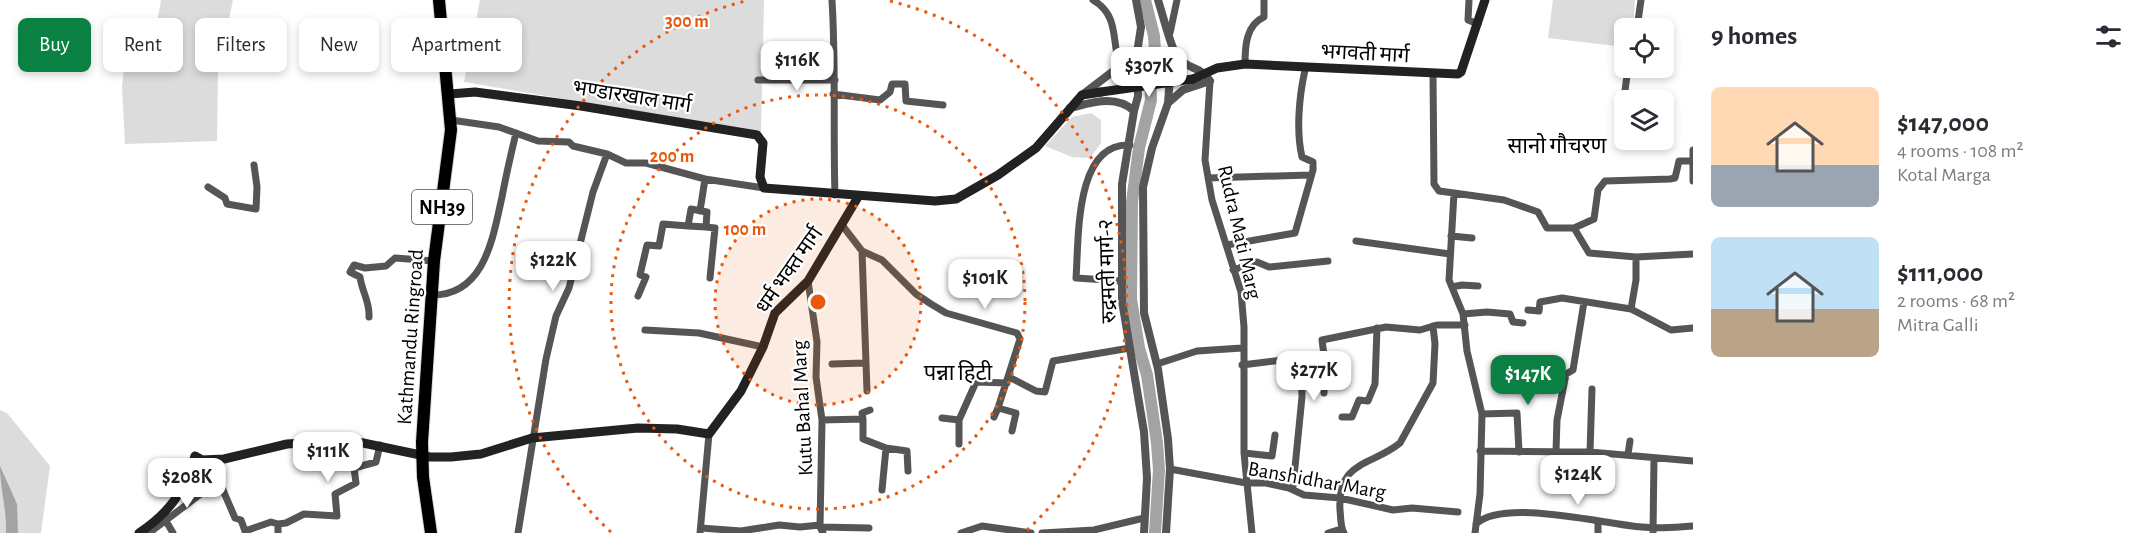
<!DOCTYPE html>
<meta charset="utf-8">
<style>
:root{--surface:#fff;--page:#f7f7f7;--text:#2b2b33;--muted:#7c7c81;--accent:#0b8043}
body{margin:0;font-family:"Alegreya Sans","Noto Sans Devanagari",sans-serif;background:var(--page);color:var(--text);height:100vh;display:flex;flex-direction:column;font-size:22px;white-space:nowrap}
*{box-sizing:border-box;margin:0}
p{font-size:20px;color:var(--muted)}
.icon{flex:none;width:33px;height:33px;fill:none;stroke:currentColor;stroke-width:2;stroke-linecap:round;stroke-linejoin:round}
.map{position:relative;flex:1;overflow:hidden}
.side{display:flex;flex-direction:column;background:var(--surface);width:450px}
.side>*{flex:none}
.guide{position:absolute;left:18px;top:18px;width:570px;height:54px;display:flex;gap:12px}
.fabs{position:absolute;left:1614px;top:18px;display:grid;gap:12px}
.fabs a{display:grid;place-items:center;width:60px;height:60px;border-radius:9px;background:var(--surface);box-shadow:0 3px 9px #0003;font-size:30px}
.price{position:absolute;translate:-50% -51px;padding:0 14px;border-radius:12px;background:#fff;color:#222;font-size:20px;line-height:39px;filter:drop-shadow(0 2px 3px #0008)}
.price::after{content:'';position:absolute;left:50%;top:36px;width:18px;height:14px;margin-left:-9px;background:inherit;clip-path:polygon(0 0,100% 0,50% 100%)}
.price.current{background:var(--accent);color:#fff}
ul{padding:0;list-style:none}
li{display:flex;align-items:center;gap:18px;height:150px;padding:0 18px}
li span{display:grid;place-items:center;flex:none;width:168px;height:120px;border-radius:9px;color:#555}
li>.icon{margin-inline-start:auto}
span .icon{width:72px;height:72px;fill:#fffc;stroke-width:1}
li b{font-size:26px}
h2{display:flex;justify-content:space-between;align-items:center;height:72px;padding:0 18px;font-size:26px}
.tag{padding:0 21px;border-radius:9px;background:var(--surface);box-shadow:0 3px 9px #0003;font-size:21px;line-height:54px}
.tag.current{background:var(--accent);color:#fff}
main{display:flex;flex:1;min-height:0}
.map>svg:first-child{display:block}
.green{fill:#dcdcdc}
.water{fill:#a3a3a3}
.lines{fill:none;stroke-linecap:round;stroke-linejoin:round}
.river{stroke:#a3a3a3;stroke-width:12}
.trunk-casing{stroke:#dbdbdb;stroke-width:14}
.minor{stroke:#555;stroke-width:7}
.tertiary{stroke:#555;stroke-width:8}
.secondary{stroke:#222;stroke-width:9}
.trunk{stroke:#000;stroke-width:12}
.secondary-bridge{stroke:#222;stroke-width:9}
.ring{fill:none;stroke:#e8590c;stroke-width:3;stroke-dasharray:3 6}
.labels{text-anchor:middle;stroke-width:4.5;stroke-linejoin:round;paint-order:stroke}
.shield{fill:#fff;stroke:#4c4c4c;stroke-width:1.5}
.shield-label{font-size:20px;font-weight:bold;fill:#000}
.street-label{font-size:21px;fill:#000;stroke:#fff}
.neighbourhood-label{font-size:22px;fill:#000;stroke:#fff}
.centre{fill:#e8590c;stroke:#fff;stroke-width:3}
.ring-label{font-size:18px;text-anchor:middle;font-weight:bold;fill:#e8590c;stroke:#fff;stroke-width:4.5;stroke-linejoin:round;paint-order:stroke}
</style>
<main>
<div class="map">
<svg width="1693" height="533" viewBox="0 0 1693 533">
<rect width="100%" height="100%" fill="#fff"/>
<path class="green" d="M161,0H233L218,72L217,141L125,144L122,86L128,32L154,39Z
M480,0H764L761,132L464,82Z
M1553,0H1635L1633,28H1624V47L1548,38Z
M1091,113L1101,120V143L1090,158L1072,157L1045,146L1072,117Z
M0,410L7,413L50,466L41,533H0Z"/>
<path class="water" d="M0,466L17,504L18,533H6C7,510 0,489 0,466Z"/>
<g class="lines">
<path class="river" d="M1145,0L1154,36L1155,50L1150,74L1151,100L1139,148L1132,202L1131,299L1139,348L1147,375L1157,443L1159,470L1155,533"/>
<defs>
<path id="trunk" d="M431,533L423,477L422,442L434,261L451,130L439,0"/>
</defs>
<use href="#trunk" class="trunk-casing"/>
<path class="minor" d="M832,0C836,65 833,130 835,195
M1093,0C1120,16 1111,41 1120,66
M1469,0L1468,20L1478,24
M1637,28L1641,0
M1170,33L1177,0
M1245,64C1245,46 1246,25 1264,17V0
M1433,74L1434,184L1439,191L1454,193L1449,280L1463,314L1467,351L1482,414L1480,494L1475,533
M758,80H835
M1210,81L1205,160L1212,200L1241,292L1244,327V453L1252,533
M833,94L880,100L890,92L892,84H905L906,101L943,105
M1622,113L1628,68
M451,120L499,127L538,141L569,142L573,146L607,154L626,163H646L705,179L764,188
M1693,150V181
M1208,178L1310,175
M208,187L225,198L227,204L256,209L257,187L254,165
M1454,193L1504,200L1538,212L1547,228H1574L1594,219L1598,190L1605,181L1670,179L1675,178L1679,161H1692
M691,209L707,212L706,227L688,226Z
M700,211L705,179
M842,225L862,251L882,260L916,294L931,304L946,313L1017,333L1020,339L998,408L1016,413L1012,431
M706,227L715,228L710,278
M1574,228L1589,253L1636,257L1693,254
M1451,236L1472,238
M1356,241L1450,254
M1227,245L1295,233L1313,170V162L1302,157C1296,131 1299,97 1305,70L1302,67
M862,251L867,391
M1636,257V280L1631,309L1671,330L1693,328
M1233,270L1257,262L1269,267L1328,261
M808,281L817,342L816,377L822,420L820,527L823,533
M1122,281L1076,278C1079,240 1074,142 1130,145
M1452,287L1462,285L1478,286
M431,295C485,296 493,237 502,197C506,175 511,154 516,133
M638,296L646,277L640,275L647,245L659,246L663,224L688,226
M1528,310L1539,311L1540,302L1562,298L1631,309
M1463,314L1487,312L1510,314L1513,322L1523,323
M369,317C370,302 362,292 360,277L350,272L354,265L365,268L386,266L395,258L434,261
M645,330L699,333L763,347
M832,364L865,363
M1157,364L1197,351L1242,348
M1242,365L1324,355L1322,340L1386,327L1420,330L1437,325H1465
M1009,377L1036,391L1045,392L1053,361L1130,348
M1324,393V355
M1482,414L1517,413L1519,452
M994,417L998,408
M1342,417H1352L1359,400L1368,401L1375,384L1377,328
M942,418L959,420V444
M863,419L862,413L870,410
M822,420L863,419V439L886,448L907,451L908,471
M959,420L976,382L1007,383
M1480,451L1590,452L1693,461
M1556,451L1557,420L1566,374L1573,370L1584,302
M1590,452L1592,389
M1244,453L1272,456L1275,435
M1628,454L1630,441
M210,460L235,518L241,520L245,531L271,522L278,524V533
M1170,469L1246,483H1266L1289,488L1304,495L1340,498L1393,510L1412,508L1458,512
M1289,488L1293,487L1302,397L1301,358
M882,490L886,448
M166,521L173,533
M278,524L286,523L304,514L337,516L335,494L356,483L354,468L376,462L380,445
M1476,524C1504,498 1603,524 1642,527C1659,529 1676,527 1693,526
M820,527L869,528
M701,528L741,531L779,525L800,527L820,525
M149,533L202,493L216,477
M518,533L546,359L556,316L569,288L593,192L607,154
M700,533L709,434
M961,533L982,526L1031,533
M1042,533L1094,530L1144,518
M1328,533L1341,529
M1344,533C1340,526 1341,518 1340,510C1337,460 1372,466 1400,443L1433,383L1435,344L1433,326
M1598,533V521
M1653,533L1654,458"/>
<path class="tertiary" d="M1158,0C1162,12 1172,53 1179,59C1189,69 1203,68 1210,81L1183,90L1168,103L1152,148L1143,187L1144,313L1158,369L1168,439L1170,469L1166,533
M1082,95L1137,53L1141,27L1136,0
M1168,103L1172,50
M1070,108C1091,103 1116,94 1134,111L1122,184V301L1144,432L1147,478L1144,533
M1134,111L1138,96L1137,53"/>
<path class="secondary" d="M1193,79L1217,68L1245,64L1458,74L1461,72L1485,0
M450,94L475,92L581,106L757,135L763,143L760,177L764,188L935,201L956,199L998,175L1036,148L1082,95L1101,92
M195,456L202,460L224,459L287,444L349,440L430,457H451L481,454L532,438L638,428L677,429L709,434L741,391L763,347L775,313L808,281L858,197
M139,533C169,513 185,491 195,456"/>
<use href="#trunk" class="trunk"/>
<path class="secondary-bridge" d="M1101,92L1193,79"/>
</g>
<circle cx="818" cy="302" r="103" fill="#e8590c" fill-opacity=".12"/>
<g class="ring">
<circle cx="818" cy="302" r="103"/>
<circle cx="818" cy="302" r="207"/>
<path d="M611 532A310 310 0 0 1 746 1M890 1A310 310 0 0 1 1025 532"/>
</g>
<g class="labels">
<rect class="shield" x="412" y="190" width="60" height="34" rx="4.5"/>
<g class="shield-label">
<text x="442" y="214">NH39</text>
</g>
<g class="street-label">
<text transform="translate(1365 53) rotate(3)" y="7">भगवती मार्ग</text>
<text transform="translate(632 96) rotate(9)" y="7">भण्डारखाल मार्ग</text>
<text transform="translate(1240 232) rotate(77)" y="7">Rudra Mati Marg</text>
<text transform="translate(789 270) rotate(-55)" y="7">धर्म भक्त मार्ग</text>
<text transform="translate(1107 271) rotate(-92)" y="7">रुद्रमती मार्ग-२</text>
<text transform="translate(410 337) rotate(-86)" y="7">Kathmandu Ringroad</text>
<text transform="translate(802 408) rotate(-93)" y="7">Kutu Bahal Marg</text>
<text transform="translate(1317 480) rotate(10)" y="7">Banshidhar Marg</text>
</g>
<g class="neighbourhood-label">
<text x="1557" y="153">सानो गौचरण</text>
<text x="958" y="380">पन्ना हिटी</text>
</g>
</g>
<circle cx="818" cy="302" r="9" class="centre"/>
<g class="ring-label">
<text x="687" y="27">300 m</text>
<text x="672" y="162">200 m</text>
<text x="745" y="235">100 m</text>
</g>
</svg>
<div class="fabs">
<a><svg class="icon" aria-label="locate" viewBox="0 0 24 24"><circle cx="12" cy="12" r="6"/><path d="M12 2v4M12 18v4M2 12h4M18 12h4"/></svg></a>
<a><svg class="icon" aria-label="layers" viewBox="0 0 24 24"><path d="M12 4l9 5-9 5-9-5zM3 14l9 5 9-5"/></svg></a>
</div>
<b class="price" style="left:797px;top:92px">$116K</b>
<b class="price" style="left:1149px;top:98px">$307K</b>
<b class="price" style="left:553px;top:292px">$122K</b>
<b class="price" style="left:985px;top:310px">$101K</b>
<b class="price" style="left:1314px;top:402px">$277K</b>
<b class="price current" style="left:1528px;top:406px">$147K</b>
<b class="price" style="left:328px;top:483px">$111K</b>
<b class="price" style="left:1578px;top:506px">$124K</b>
<b class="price" style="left:187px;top:509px">$208K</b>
<div class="guide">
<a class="tag current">Buy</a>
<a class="tag">Rent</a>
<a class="tag">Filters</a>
<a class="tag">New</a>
<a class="tag">Apartment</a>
</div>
</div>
<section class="side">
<h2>9 homes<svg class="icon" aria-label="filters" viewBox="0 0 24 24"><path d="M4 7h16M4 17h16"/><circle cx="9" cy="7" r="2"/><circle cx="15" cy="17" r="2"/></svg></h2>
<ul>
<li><span style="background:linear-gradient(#ffd9b3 65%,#9aa5b1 0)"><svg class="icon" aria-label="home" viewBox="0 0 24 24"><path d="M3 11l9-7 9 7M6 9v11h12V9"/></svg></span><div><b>$147,000</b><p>4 rooms · 108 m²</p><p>Kotal Marga</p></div></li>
<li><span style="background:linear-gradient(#bfe0f5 60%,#b9a48a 0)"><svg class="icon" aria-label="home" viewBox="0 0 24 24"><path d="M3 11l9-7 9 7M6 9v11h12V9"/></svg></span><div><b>$111,000</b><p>2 rooms · 68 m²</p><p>Mitra Galli</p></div></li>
</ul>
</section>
</main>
